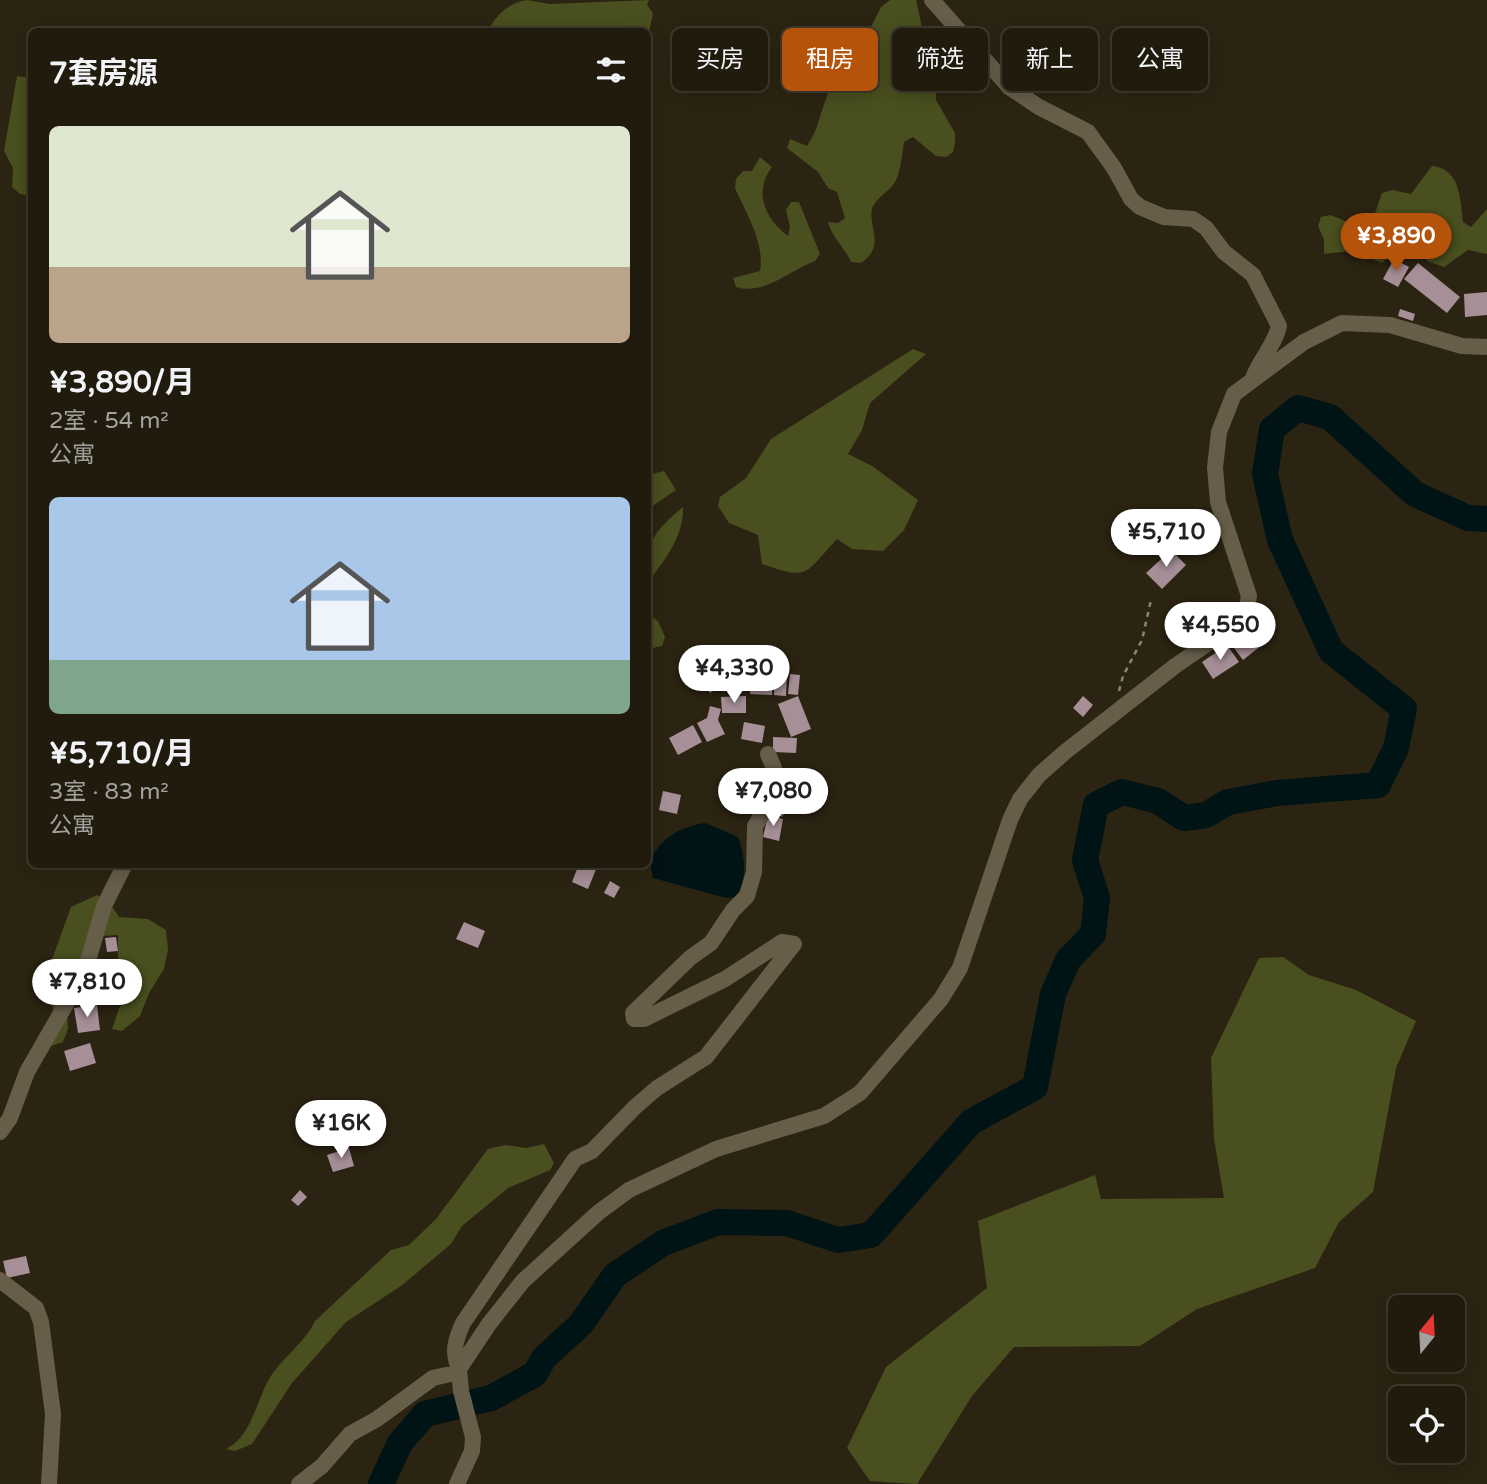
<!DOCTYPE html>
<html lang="zh">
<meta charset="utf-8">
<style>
:root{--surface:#211b0e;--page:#2d281c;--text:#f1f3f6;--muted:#a2a19e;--line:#3e392e;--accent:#b45309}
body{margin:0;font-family:"Varela Round","Noto Sans SC",sans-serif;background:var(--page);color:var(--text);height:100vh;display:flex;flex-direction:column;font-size:26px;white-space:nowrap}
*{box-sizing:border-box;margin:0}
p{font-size:23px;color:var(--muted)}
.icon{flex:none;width:38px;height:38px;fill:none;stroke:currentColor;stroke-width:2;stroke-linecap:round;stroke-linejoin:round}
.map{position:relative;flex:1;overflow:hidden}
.drawer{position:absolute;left:28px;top:28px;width:623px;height:840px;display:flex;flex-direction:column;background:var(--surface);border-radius:10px;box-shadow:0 4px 18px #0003,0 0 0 2px var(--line)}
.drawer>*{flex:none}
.guide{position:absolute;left:672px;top:28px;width:665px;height:63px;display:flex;gap:14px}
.needle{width:46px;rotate:18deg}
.fabs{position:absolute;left:1388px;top:1295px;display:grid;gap:14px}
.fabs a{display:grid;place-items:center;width:77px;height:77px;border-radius:10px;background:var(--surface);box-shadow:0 4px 18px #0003,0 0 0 2px var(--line);font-size:35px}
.price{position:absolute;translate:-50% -60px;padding:0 16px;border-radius:24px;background:#fff;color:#222;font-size:23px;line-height:46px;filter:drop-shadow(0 2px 4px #0008)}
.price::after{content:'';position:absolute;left:50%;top:42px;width:21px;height:16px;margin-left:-10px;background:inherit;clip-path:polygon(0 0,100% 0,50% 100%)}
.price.selected{background:var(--accent);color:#fff}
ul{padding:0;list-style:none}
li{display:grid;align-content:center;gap:14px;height:371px;padding:0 21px}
li span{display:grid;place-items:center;height:217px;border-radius:10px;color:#555}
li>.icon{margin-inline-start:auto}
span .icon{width:126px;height:126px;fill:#fffc;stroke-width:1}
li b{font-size:30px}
h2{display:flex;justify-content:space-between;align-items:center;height:84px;padding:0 21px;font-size:30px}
.pill{padding:0 24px;border-radius:10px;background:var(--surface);box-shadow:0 4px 18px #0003,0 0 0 2px var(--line);font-size:24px;line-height:63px}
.pill.selected{background:var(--accent);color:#fff}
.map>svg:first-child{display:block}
.green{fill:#494f1e}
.water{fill:#001315}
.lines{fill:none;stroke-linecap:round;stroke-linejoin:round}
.river{stroke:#001315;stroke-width:26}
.building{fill:#a78f98}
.path{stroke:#8a8475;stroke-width:2.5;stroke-dasharray:5 5;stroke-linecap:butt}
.minor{stroke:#675e4a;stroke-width:16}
</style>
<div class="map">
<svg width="1487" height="1484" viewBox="0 0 1487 1484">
<rect width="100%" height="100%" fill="#2c2412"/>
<path class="green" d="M527,0L550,4L649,0L647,5L653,13L648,37V32L488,31C496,15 508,3 527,0Z
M890,0H916L926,46L935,63L936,100L955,133V143L953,152L946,157L936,156L913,137L904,142C902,154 901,169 896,180C891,191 875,198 872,209C868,227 886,246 861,263L851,262C845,248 831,236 828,222L838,223L845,218L837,192L828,188L818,172L787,148L790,139L807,146L815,132L837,65L872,25L881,7Z
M17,76L31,78L28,141L31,150V196L20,194L12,187L13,168L4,151Z
M760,157L772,167C753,192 765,219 788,236L790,227L786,210L791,202H799L820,254L815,261C790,270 764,296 736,287L733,278L760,271C765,243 746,213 735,188L736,179L743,171H752Z
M1432,166C1461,169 1460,199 1463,222L1471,227L1487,209V254L1468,250L1444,267L1427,261L1423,245L1416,241L1411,254L1395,251L1382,263L1352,251L1324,254V240L1318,226L1321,217L1330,215L1366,229L1372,222L1382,193L1392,190L1411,194Z
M913,349L926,354L870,403L862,430L848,454L872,466L918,500L904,530L883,551L852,549L837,539C804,574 810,581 762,564L758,535L729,523L718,506L720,497L746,478L771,439Z
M664,471L676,490L648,509V475Z
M683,507C684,536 665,560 648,582C647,541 651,534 683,507Z
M648,614L658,621L665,637L662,646L648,649Z
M97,895L109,902L119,917L148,919L166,930L168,950L164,969L149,993L140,1016L122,1031L112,1029L120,1006L128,1003L118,959V935L102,936L67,1011L68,1029L63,1042L48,1047L53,1011L47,973L71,907Z
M1283,957L1309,975L1356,990L1416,1021L1396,1068L1373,1192L1339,1222L1315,1268L1197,1309L1140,1346L1014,1347L972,1396L917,1484L870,1481L847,1448L886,1367L987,1288L978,1221L1095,1175L1101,1199L1224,1198L1214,1139L1211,1058L1259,958Z
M544,1144L554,1163L550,1170L508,1188L462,1226L451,1244L401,1286L346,1322L292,1383L252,1444L235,1451L226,1449C251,1437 256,1403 268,1381C280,1359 304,1344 315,1321L391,1250L409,1245L436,1219L488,1149L506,1145L526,1148Z"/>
<path class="water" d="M705,823L738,837C745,857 748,879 735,897L726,898L653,878L650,863C658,838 681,827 705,823Z"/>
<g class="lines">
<path class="river" d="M381,1484L400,1443L425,1414L491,1398L535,1374L544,1358L581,1324L615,1275L663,1243L718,1222L787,1223L838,1240L871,1235L971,1122L1035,1087L1053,994L1068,960L1093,934L1097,898L1085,860L1096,805L1122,792L1158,801L1184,818L1206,815L1228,802L1277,793L1378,785L1396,748L1404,709L1331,651L1280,540L1265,474L1272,429L1298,408L1330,417L1415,494L1468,518L1487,519"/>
</g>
<path class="building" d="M1394,259L1409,267L1398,287L1383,279Z
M1418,263L1460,297L1447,313L1404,279Z
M1487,292V315L1465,317L1464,294Z
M1400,309L1415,314L1413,321L1398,316Z
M1171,550L1186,565L1162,589L1146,573Z
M1249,630L1262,645L1243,660L1231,644Z
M1227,645L1239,662L1213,679L1202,662Z
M732,660L751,662L748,686L729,684Z
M716,665L727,682L710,693L699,676Z
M751,671L773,672L772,695L750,694Z
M775,671L787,672L786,696L774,695Z
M790,674L800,675L798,695L788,694Z
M746,696V713H722L721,697Z
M798,696L811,729L791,737L778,704Z
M1083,696L1093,705L1083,717L1073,708Z
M710,706L721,709L718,720L725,734L707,742L697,723L707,718Z
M744,722L765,726L762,743L741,739Z
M693,725L702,742L678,755L669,738Z
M773,737L797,738L796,753L773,752Z
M663,791L681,795L677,814L659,810Z
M753,792L760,800L748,812L740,804Z
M777,799L789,805L782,817L771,810Z
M768,815L783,819L779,841L763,837Z
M579,864L597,867L588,889L572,882Z
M610,881L620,887L614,898L604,893Z
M464,922L485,931L478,948L456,939Z
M116,937L118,951L107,952L105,938Z
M116,960L125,1000L107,1004L98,964Z
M97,1005L100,1030L78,1033L74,1008Z
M90,1043L96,1063L70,1071L64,1051Z
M349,1148L354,1166L333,1172L327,1155Z
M300,1190L307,1197L298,1206L291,1200Z
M26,1256L30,1273L7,1278L3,1261Z"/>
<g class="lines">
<path class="path" d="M1119,691L1123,676L1142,640L1151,600"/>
<path class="minor" d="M932,0L1009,87L1039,107L1088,132L1114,168L1131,199L1140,207L1164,217L1193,219L1206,228L1224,252L1253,275L1279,326C1275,345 1260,359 1253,378
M0,1132L10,1118L27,1072L85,971L104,906L125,864
M0,1280L36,1308L41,1322L53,1414L49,1484
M459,1369C452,1351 455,1341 463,1323L575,1159L592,1151L635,1107L657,1088L706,1057L794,944L782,942L725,979L644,1019H634L633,1013L690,958L711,943L733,910L747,896L754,872L755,826L777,790L774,768L768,754
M299,1484L322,1466L350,1434L377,1419L433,1378L459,1372
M457,1484L472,1451L473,1437L461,1391L459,1369L489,1324L523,1281L599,1212L629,1190L716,1149L824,1116L860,1093L941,999L960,968L1010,820L1020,799L1039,775L1065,752L1175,666L1245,618L1249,596L1218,502L1215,468L1219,432L1234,394L1304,342L1342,323L1390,325L1462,346L1487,347"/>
</g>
</svg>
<div class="fabs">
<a><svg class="needle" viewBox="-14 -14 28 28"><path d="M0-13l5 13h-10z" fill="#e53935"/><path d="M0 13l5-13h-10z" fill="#a2a19e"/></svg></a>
<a><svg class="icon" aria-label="locate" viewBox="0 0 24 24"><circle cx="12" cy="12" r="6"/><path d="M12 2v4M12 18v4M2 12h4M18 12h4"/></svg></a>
</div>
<b class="price selected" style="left:1396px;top:273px">¥3,890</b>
<b class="price" style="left:1166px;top:569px">¥5,710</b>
<b class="price" style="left:1220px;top:662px">¥4,550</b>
<b class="price" style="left:734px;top:705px">¥4,330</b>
<b class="price" style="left:773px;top:828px">¥7,080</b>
<b class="price" style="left:87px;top:1019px">¥7,810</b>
<b class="price" style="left:341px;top:1160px">¥16K</b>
<div class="guide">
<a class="pill">买房</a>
<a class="pill selected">租房</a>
<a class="pill">筛选</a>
<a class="pill">新上</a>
<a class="pill">公寓</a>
</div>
<section class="drawer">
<h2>7套房源<svg class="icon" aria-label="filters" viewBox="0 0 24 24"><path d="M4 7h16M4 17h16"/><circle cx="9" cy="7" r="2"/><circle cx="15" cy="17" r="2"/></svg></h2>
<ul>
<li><span style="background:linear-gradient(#dfe7d0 65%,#b9a48a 0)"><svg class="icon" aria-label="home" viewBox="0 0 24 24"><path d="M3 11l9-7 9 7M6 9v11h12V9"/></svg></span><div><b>¥3,890/月</b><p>2室 · 54 m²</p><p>公寓</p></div></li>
<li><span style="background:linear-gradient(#a9c7e8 75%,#7fa58c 0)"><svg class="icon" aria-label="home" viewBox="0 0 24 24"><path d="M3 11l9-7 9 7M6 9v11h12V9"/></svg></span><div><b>¥5,710/月</b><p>3室 · 83 m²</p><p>公寓</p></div></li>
</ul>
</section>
</div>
